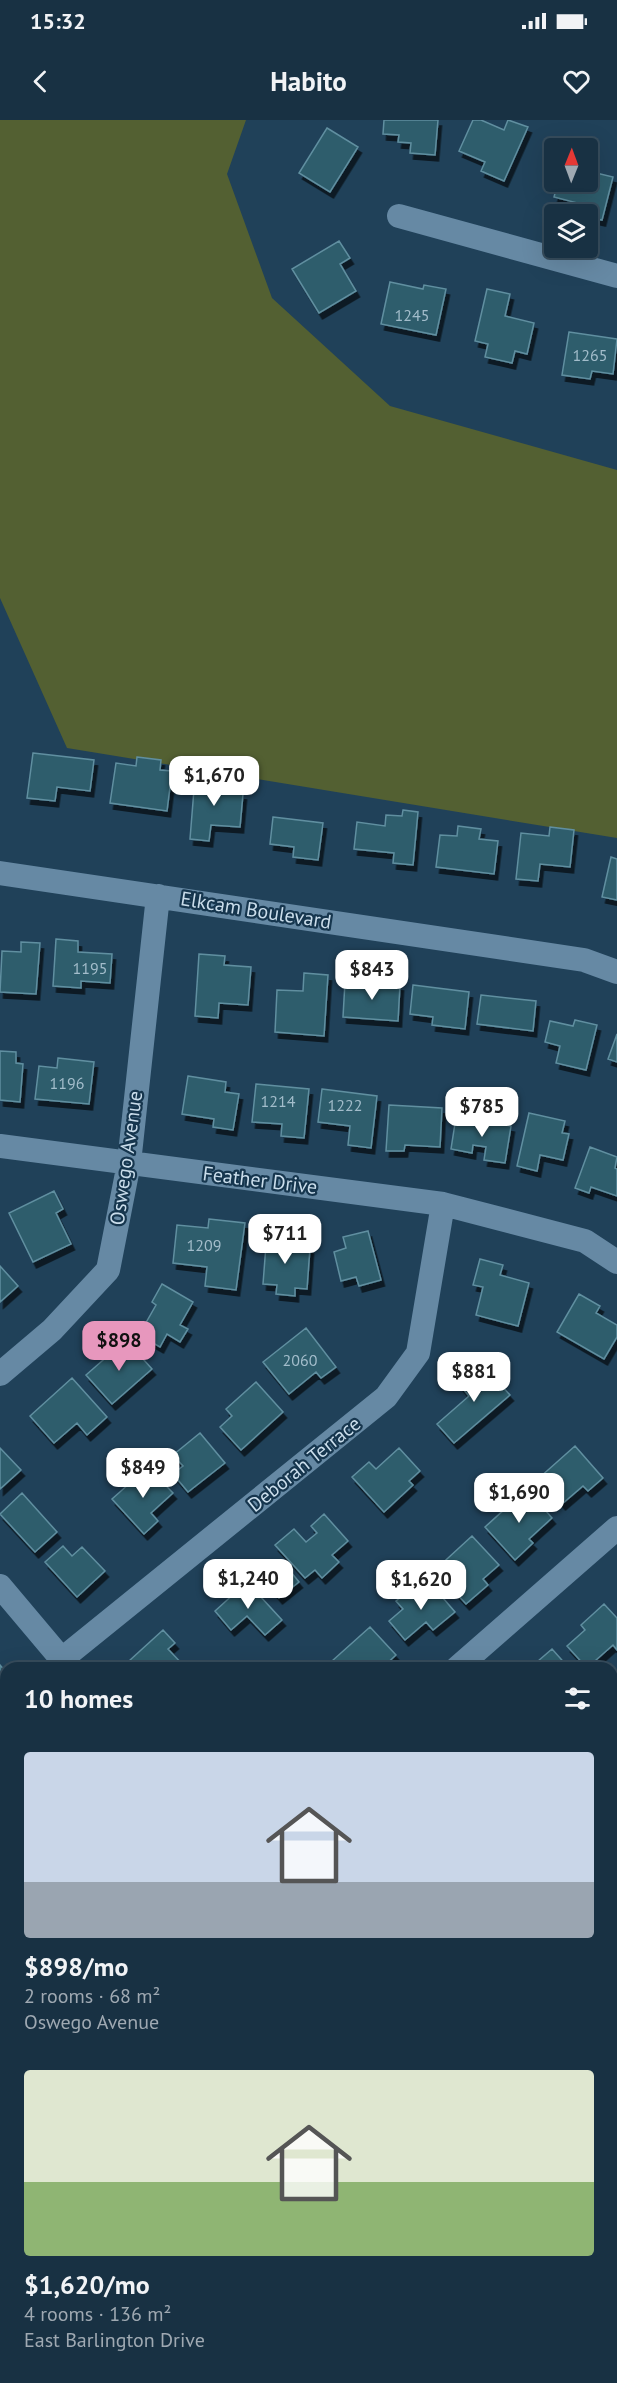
<!DOCTYPE html>
<meta charset="utf-8">
<style>
:root{--surface:#183143;--page:#253d4e;--text:#f1f3f6;--muted:#9fa9b2;--line:#364c5c;--accent:#e797bd}
body{margin:0;font-family:"PT Sans",sans-serif;background:var(--page);color:var(--text);height:100vh;display:flex;flex-direction:column;font-size:22px;white-space:nowrap}
*{box-sizing:border-box;margin:0}
p{font-size:20px;color:var(--muted)}
.icon{flex:none;width:33px;height:33px;fill:none;stroke:currentColor;stroke-width:2;stroke-linecap:round;stroke-linejoin:round}
.map{position:relative;flex:1;overflow:hidden}
.side{position:absolute;left:0px;top:1542px;width:618px;height:722px;display:flex;flex-direction:column;background:var(--surface);border-radius:18px 18px 0 0;box-shadow:0 6px 24px #0002,0 0 0 2px var(--line)}
.side>*{flex:none}
.needle{width:39px;rotate:1deg}
.fabs{position:absolute;left:544px;top:18px;display:grid;gap:12px}
.fabs a{display:grid;place-items:center;width:54px;height:54px;border-radius:6px;background:var(--surface);box-shadow:0 6px 24px #0002,0 0 0 2px var(--line);font-size:30px}
.price{position:absolute;translate:-50% -51px;padding:0 14px;border-radius:12px;background:#fff;color:#222;font-size:20px;line-height:39px;filter:drop-shadow(0 2px 3px #0008)}
.price::after{content:'';position:absolute;left:50%;top:36px;width:18px;height:14px;margin-left:-9px;background:inherit;clip-path:polygon(0 0,100% 0,50% 100%)}
.price.current{background:var(--accent);color:#111}
ul{padding:0;list-style:none}
li{display:grid;align-content:center;gap:12px;height:318px;padding:0 24px}
li span{display:grid;place-items:center;height:186px;border-radius:6px;color:#555}
li>.icon{margin-inline-start:auto}
span .icon{width:108px;height:108px;fill:#fffc;stroke-width:1}
li b{font-size:26px}
h2{display:flex;justify-content:space-between;align-items:center;height:72px;padding:0 24px;font-size:26px}
.status{display:flex;justify-content:space-between;align-items:center;height:42px;padding:0 30px;background:var(--surface);direction:ltr}
.status svg{height:16px;fill:currentColor}
header{display:flex;justify-content:space-between;align-items:center;height:78px;padding:0 24px;background:var(--surface);font-size:27px;font-weight:700}
.map>svg:first-child{display:block}
.green{fill:#536032}
.building{fill:#2e5d6c;stroke:#608fa0;stroke-width:1.5;filter:url(#shadow)}
.lines{fill:none;stroke-linecap:round;stroke-linejoin:round}
.minor{stroke:#6689a4;stroke-width:24}
.labels{text-anchor:middle;stroke-width:4.5;stroke-linejoin:round;paint-order:stroke}
.number-label{font-size:16px;fill:#a3bdcb}
.street-label{font-size:20px;fill:#caddeb;stroke:#16364e}
</style>
<div class="status"><b>15:32</b><svg viewBox="0 0 49 12"><path d="M0 12V9h3v3zM5 12V6h3v6zM10 12V3h3v9zM15 12V0h3v12zM26 1h20v11H26zM47 4h2v5h-2z"/></svg></div>
<header><svg class="icon" aria-label="back" viewBox="0 0 24 24"><path d="M15 5l-7 7 7 7"/></svg>Habito<svg class="icon" aria-label="heart" viewBox="0 0 24 24"><path d="M12 20l-8-8c-3-5 5-10 8-4 3-6 11-1 8 4z"/></svg></header>
<div class="map">
<svg width="617" height="2263" viewBox="0 0 617 2263">
<defs>
<filter id="shadow"><feDropShadow dx="3.5" dy="6" stdDeviation="0" flood-color="#0009"/></filter>
</defs>
<rect width="100%" height="100%" fill="#204159"/>
<path class="green" d="M0,0H246L227,54L272,178L390,286L617,350V718L67,628L0,478Z"/>
<path class="building" d="M384,0H438L435,35L410,33L411,23L398,22L399,15L383,14Z
M473,0H481L504,10L508,0L528,7L504,61L481,51L485,42L459,31Z
M327,8L358,27L330,72L299,53Z
M588,51L613,57L602,100L588,97L589,86L554,77L558,62H588Z
M339,121L350,138L340,144L356,171L319,193L292,149Z
M390,162L423,169L424,165L446,169L436,215L381,204Z
M487,169L510,174L505,196L534,203L527,234L515,231L512,243L485,237L488,224L475,221Z
M569,212L617,219L613,254L592,251L590,259L562,255Z
M33,633L94,640L90,671L57,667L55,681L27,678Z
M137,637L161,640L160,650L172,651L167,691L110,683L116,643L136,646Z
M195,657L228,660L227,672L243,674L240,707L211,705L209,721L190,719Z
M403,690L418,692L413,745L393,743L394,733L354,729L357,702L385,706L386,695L402,696Z
M273,697L323,703L318,740L293,737L294,727L270,724Z
M458,706L481,709L479,719L498,721L494,754L436,747L440,715L457,716Z
M550,707L574,710L570,747L540,744L538,761L516,759L521,713L549,716Z
M611,737L617,739V780L602,777Z
M56,819L78,821V832L112,834L110,863L81,861V868L53,866Z
M21,822L40,823L36,874L0,872L2,831L21,832Z
M199,834L225,836L224,845L251,847L248,885L219,883L218,898L195,896Z
M304,853L328,855L324,916L275,912L277,870L303,871Z
M345,862L400,865L398,901L343,897Z
M413,865L469,872L465,909L432,905L433,897L410,894Z
M481,875L536,881L533,911L477,904Z
M575,900L597,905L586,950L556,943L560,926L545,922L550,901L573,906Z
M617,914V942L608,939Z
M0,931L16,932V943L23,944L20,982L0,980Z
M58,938L94,942L89,984L35,979L39,946L57,948Z
M188,956L226,962L225,972L239,974L233,1010L213,1007L214,999L182,994Z
M256,964L309,969L304,1018L281,1016L282,1004L252,1002Z
M322,969L377,976L371,1028L348,1025L350,1006L318,1002Z
M389,985L442,988L440,1027L405,1025L404,1031H386Z
M529,993L565,1001L562,1013L569,1014L563,1040L540,1035L537,1051L517,1046Z
M456,997L511,1006L505,1043L484,1040L486,1027L473,1025L472,1033L451,1029Z
M590,1027L617,1037L615,1048L617,1049V1076L591,1067L589,1073L575,1068Z
M54,1071L63,1089L56,1093L71,1124L33,1142L9,1093Z
M209,1099L245,1103L236,1170L205,1166L207,1147L173,1143L177,1105L208,1108Z
M368,1111L381,1160L359,1166L356,1157L341,1161L334,1132L346,1128L343,1117Z
M267,1112L286,1113L285,1126L310,1128L307,1169L295,1168V1176L276,1174L277,1165L263,1164Z
M480,1139L503,1145L500,1155L529,1163L518,1206L476,1195L483,1167L473,1165Z
M0,1146L18,1166L0,1182Z
M162,1164L193,1182L180,1205L188,1209L180,1222L167,1214L160,1227L139,1215L156,1185L152,1182Z
M579,1174L600,1186L596,1193L617,1205V1217L604,1239L557,1212Z
M306,1208L336,1247L321,1258L316,1252L289,1274L263,1242Z
M126,1220L152,1249L112,1284L86,1255Z
M482,1244L510,1275L454,1323L437,1304L469,1276L459,1264Z
M72,1258L107,1297L87,1315L77,1303L54,1323L30,1296Z
M256,1262L283,1292L241,1330L220,1307L232,1296L226,1289Z
M200,1313L225,1343L188,1372L173,1354L183,1346L173,1335Z
M575,1326L603,1358L588,1371L583,1366L562,1384L539,1358Z
M0,1328L21,1350L0,1369Z
M399,1328L420,1351L409,1361L413,1365L384,1392L352,1357L369,1342L376,1349Z
M148,1347L173,1373L151,1393L158,1401L144,1414L112,1379Z
M527,1369L552,1398L529,1419L533,1423L515,1440L485,1407Z
M22,1373L57,1412L35,1432L0,1394Z
M324,1394L348,1421L332,1435L339,1442L322,1458L315,1450L305,1458L275,1425L294,1409L306,1422L317,1413L311,1406Z
M472,1416L499,1445L483,1459L488,1465L466,1484L435,1450Z
M63,1426L72,1436L82,1427L105,1451L77,1477L45,1442Z
M282,1441L299,1462L279,1478L262,1457Z
M247,1462L282,1500L265,1515L247,1496L231,1510L215,1491Z
M431,1464L455,1492L433,1510L426,1502L405,1520L389,1501L403,1489L396,1481L412,1468L418,1475Z
M604,1484L617,1498V1530L613,1525L587,1548L567,1526L585,1510L581,1505Z
M370,1507L396,1535L382,1548H338L332,1541Z
M163,1510L175,1523L168,1529L186,1548H136L129,1541Z
M552,1529L569,1548H530Z
M0,1545L6,1552V1596L1,1601Z
M2,1731L6,1737V1794L0,1798Z
M612,1842L617,1848V1863L612,1868Z
M617,2025V2069L612,2063V2029Z
M0,2033L6,2040V2056L0,2061Z
M612,2206L617,2208V2263L601,2258H612Z
M127,2258H177L170,2263H131Z
M390,2258H409L403,2263H396Z
M456,2258H472L475,2263H443Z"/>
<g class="lines">
<path class="minor" d="M399,96L617,156
M0,753L584,840L617,852
M0,1026L443,1084L585,1121L617,1142
M0,1254L52,1210L108,1150L129,1043L158,776
M0,1466L69,1548
M62,1539L386,1277L418,1233L443,1084
M457,1548L617,1408
M0,1867L6,1874
M0,1944L6,1939
M612,1953L617,1948
M327,2258L331,2263
M255,2263L261,2258"/>
</g>
<g class="labels">
<g class="number-label">
<text x="412" y="201">1245</text>
<text x="590" y="241">1265</text>
<text x="90" y="854">1195</text>
<text x="67" y="969">1196</text>
<text x="278" y="987">1214</text>
<text x="345" y="991">1222</text>
<text x="204" y="1131">1209</text>
<text x="300" y="1246">2060</text>
</g>
<g class="street-label">
<text transform="translate(256 790) rotate(9)" y="7">Elkcam Boulevard</text>
<text transform="translate(126 1038) rotate(-82)" y="7">Oswego Avenue</text>
<text transform="translate(260 1060) rotate(7)" y="7">Feather Drive</text>
<text transform="translate(304 1344) rotate(-39)" y="7">Deborah Terrace</text>
</g>
</g>
</svg>
<div class="fabs">
<a><svg class="needle" viewBox="-14 -14 28 28"><path d="M0-13l5 13h-10z" fill="#e53935"/><path d="M0 13l5-13h-10z" fill="#9fa9b2"/></svg></a>
<a><svg class="icon" aria-label="layers" viewBox="0 0 24 24"><path d="M12 4l9 5-9 5-9-5zM3 14l9 5 9-5"/></svg></a>
</div>
<b class="price" style="left:214px;top:687px">$1,670</b>
<b class="price" style="left:372px;top:881px">$843</b>
<b class="price" style="left:482px;top:1018px">$785</b>
<b class="price" style="left:285px;top:1145px">$711</b>
<b class="price current" style="left:119px;top:1252px">$898</b>
<b class="price" style="left:474px;top:1283px">$881</b>
<b class="price" style="left:143px;top:1379px">$849</b>
<b class="price" style="left:519px;top:1404px">$1,690</b>
<b class="price" style="left:248px;top:1490px">$1,240</b>
<b class="price" style="left:421px;top:1491px">$1,620</b>
<section class="side">
<h2>10 homes<svg class="icon" aria-label="filters" viewBox="0 0 24 24"><path d="M4 7h16M4 17h16"/><circle cx="9" cy="7" r="2"/><circle cx="15" cy="17" r="2"/></svg></h2>
<ul>
<li><span style="background:linear-gradient(#c9d6e8 70%,#9aa5b1 0)"><svg class="icon" aria-label="home" viewBox="0 0 24 24"><path d="M3 11l9-7 9 7M6 9v11h12V9"/></svg></span><div><b>$898/mo</b><p>2 rooms · 68 m²</p><p>Oswego Avenue</p></div></li>
<li><span style="background:linear-gradient(#dfe7d0 60%,#8fb573 0)"><svg class="icon" aria-label="home" viewBox="0 0 24 24"><path d="M3 11l9-7 9 7M6 9v11h12V9"/></svg></span><div><b>$1,620/mo</b><p>4 rooms · 136 m²</p><p>East Barlington Drive</p></div></li>
</ul>
</section>
</div>
